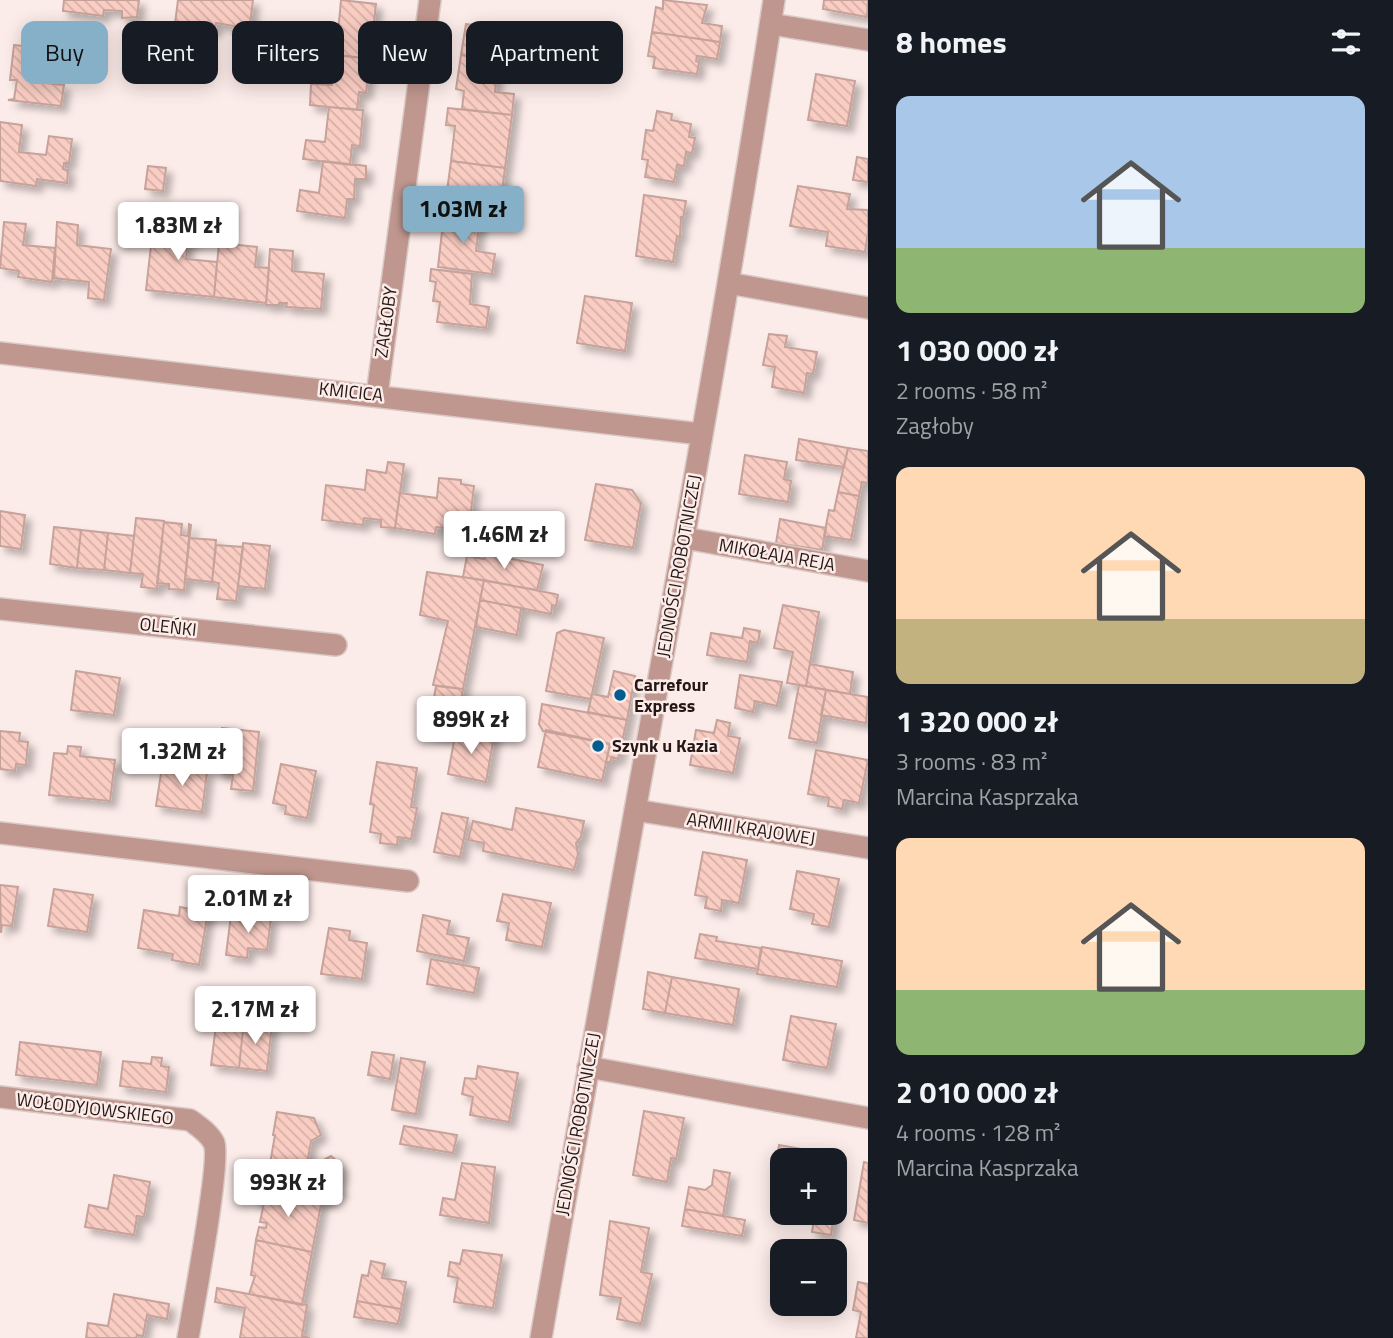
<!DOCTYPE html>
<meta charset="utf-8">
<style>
:root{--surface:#171b24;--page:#20242c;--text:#f1f3f6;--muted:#9ea1a6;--accent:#86b0c7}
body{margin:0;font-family:"Titillium Web",sans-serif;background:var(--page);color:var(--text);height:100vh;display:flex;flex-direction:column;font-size:26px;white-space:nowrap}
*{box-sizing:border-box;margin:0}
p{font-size:23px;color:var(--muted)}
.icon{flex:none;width:38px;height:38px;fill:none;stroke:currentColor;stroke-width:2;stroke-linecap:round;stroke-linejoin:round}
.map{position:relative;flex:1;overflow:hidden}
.drawer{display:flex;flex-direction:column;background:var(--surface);width:525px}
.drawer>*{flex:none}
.hud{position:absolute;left:21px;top:21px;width:665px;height:63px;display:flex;gap:14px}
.tools{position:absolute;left:770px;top:1148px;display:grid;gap:14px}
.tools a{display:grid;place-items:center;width:77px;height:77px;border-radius:14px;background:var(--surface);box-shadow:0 4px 18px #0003;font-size:35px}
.price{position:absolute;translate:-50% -60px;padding:0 16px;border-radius:7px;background:#fff;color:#222;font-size:23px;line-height:46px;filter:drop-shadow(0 2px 4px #0008)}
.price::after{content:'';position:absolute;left:50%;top:42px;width:21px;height:16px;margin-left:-10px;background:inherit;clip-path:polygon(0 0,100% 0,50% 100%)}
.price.current{background:var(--accent);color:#111}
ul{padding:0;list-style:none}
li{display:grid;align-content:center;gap:14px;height:371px;padding:0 28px}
li span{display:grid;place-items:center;height:217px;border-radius:14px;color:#555}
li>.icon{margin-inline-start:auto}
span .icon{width:126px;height:126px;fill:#fffc;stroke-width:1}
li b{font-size:30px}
h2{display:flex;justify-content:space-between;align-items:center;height:84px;padding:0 28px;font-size:30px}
.tag{padding:0 24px;border-radius:14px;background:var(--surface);box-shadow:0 4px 18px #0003;font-size:24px;line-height:63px}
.tag.current{background:var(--accent);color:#111}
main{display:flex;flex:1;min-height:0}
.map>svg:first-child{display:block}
.building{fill:url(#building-back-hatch);stroke:#c6a29a;stroke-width:2;filter:url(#shadow)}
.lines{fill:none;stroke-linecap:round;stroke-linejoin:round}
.minor-casing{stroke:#d9cac7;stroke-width:24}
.minor{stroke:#c0978e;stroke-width:21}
.poi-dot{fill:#035d8e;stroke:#fcece9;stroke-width:2.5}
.labels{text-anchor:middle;stroke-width:5;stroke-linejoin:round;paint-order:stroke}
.street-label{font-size:18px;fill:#241714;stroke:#fcece9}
.poi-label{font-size:18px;font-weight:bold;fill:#241714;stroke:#fcece9;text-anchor:start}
</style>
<main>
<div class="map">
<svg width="868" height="1338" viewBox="0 0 868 1338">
<defs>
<pattern id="building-back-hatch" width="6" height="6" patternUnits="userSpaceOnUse" patternTransform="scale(1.75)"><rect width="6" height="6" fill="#facdc3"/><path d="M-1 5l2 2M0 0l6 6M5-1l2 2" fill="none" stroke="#d6afa7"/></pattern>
<filter id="shadow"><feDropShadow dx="6" dy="6" stdDeviation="3.5" flood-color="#0004"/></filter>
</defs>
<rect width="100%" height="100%" fill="#fcece9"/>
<path class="building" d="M64,0H139L137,17L122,18V11L104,10L103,16L63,11Z
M178,0H253L249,32L235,30L233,32L234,26L216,23L215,30L175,24Z
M341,0L376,4L372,40L366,39L363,58L315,52L317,31L338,33Z
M663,0L707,5L702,23L722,26L720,42L652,32L656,7L663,9Z
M824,0H868L867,17L823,9Z
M466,24L522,32L517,64L461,55Z
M134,26L164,30L162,46L132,42Z
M652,32L720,42L717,59L697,56L696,61L699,62L697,74L653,68L655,57L648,56Z
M14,45L50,49L46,83L64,85L61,106L8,100L14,99L17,80H10Z
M335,55L370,59L366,93L359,92L357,110L310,105L311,84L332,85Z
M461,55L498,61L495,92L514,94L512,115L462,109L464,91L456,89Z
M816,74L855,81L847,126L808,120Z
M329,107L363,110L360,146L352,145L350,165L303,159L306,140L325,142Z
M448,108L512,115L505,168L451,161L455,126L446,125Z
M657,111L672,114L671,120L691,124L689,137L695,138L692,153L686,152L684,166L677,165L674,182L645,177L648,160L642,159L646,130L653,131Z
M0,122L22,125L19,152L46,155L49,136L72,139L69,163H64L63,169L68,170L67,183L37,179L36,186L0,181Z
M857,157L868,159V182L853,180Z
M323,161L366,166V179H355L354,199H347L345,218L297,211L300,190L319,193Z
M451,161L505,168L498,221L444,214Z
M148,166L166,168L163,191L145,189Z
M798,186L850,194L847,209L868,210V232L865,252L826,246L828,232L790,226Z
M644,195L686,201L683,218L681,217L680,237L677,236L673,262L636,256Z
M444,214L480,218L476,251L495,254L492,274L438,267Z
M154,219L196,224L194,241L188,240L186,259L217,262L214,297L146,290Z
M4,222L26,224L23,245L55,248L52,282L18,277L19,271L0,268Z
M57,222L78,225L77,245L111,249L104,300L88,298L89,282L54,278Z
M219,243L257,247L255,267L269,268L266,303L214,297Z
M270,249L293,251L292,271L324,274L321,309L286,307L287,303H279V305H266Z
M431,269L472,274L470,304L489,307L486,328L437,322L440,302L433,301L436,282L430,281Z
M585,296L632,303L625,351L577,343Z
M769,334L787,336L785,347L817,352L813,374L807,373L804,393L772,387L775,367L763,365Z
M799,439L848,448L844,467L796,460Z
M848,448L868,451V483L862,482L859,496L838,492Z
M745,455L787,462L784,479L791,481L788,502L739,494Z
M388,462L404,464L395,528L381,527V520L364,518L363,525L322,520L326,485L365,490L367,470L386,473Z
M439,478L461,480V484L474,486L468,535L454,532V529L436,527L435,534L395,528L400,493L437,498Z
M596,484L632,490L641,503L633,548L585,540Z
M838,492L859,496L851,540L824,536L829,510L834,511Z
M0,511L25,515L21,549L0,546Z
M136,518L164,521L157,589L141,587L143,574L130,573Z
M780,519L826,528L822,550L776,543Z
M164,522L182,524L181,535L188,536L189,524L191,525L184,590L169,589V584L157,583Z
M54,527L81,530L77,568L50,564Z
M81,530L108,533L104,570L77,568Z
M108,533L134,536L130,573L104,570Z
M189,538L216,540L212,582L185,579Z
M243,543L270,546L265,589L238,586Z
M216,545L243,547L236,601L217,599L219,583L212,582Z
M486,554L543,565L537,590L463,577L467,556L484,559Z
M427,572L484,580L463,689L433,685L448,621L420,615Z
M484,580L555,594L558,595L556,606L552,605L551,614L480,600Z
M480,600L521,608L517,635L476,627Z
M783,605L819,612L806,686L787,683L793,652L774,648Z
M744,628L760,631L758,643L750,641L747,662L707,655L711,633L742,638Z
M564,630L604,638L591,699L546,691L557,633Z
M810,664L853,672L850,694L806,686Z
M76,671L120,678L114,715L71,710Z
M614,671L635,676L627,720L588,712L592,694L608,697Z
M740,675L782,682L777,706L755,701L753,712L735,708Z
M799,685L826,690L817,743L789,738Z
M436,686L463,689L454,737L428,734Z
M826,690L868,697L866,723L821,715Z
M474,703L489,706L488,715L498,717L494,736L456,730L459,710L472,712Z
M542,704L627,720L618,759L612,757L610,762H606L610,744L543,731L539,724Z
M717,720L730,723L728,736L740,738L733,773L690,765L696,730L714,733Z
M222,728L259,732L253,791L231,789L233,775L218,773Z
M456,730L494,736L486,782L448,774Z
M546,730L610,744L602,781L538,767Z
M0,731L20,733L19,741L28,742L26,765L16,764L15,771L0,769Z
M68,746L81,747L80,756L115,760L110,801L49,795L54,753L67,754Z
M816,750L868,760L859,803L844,800L842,809L828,806L829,798L808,794Z
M179,761L192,762L191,771L207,772L202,812L156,806L162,767L178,769Z
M377,762L417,768L411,807L417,808L411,839L398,837L397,845L380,843L381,834L370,832L374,805L370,804Z
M281,764L316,771L307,818L285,814L286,806L273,803Z
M516,808L584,821L581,837L576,843L578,854L574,870L483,851L484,843L468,840L473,821L512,830Z
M442,813L468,818L460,857L434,852Z
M703,852L747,860L739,903L722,900L721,911L705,908L707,897L695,895Z
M797,871L839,879L829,927L812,924L814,914L790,909Z
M0,885L18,887L12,926L2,925L1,933Z
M54,889L93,895L87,932L48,926Z
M503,894L551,903L542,947L506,940L509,923L497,921Z
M180,907L208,912L199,965L172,960L173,954L138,948L144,910L179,916Z
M231,915L271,918L267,950L248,948L247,958L226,955Z
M423,915L450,921L447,934L469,938L464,961L417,951Z
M329,928L350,931L349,940L367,943L362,979L321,974Z
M700,934L717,937L716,941L761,948L758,969L695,958Z
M762,947L842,961L837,987L757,974Z
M431,959L479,968L474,993L427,984Z
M648,972L672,977L665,1013L643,1009Z
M672,977L739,989L733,1025L665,1013Z
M791,1016L836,1024L827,1068L783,1060Z
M217,1017L244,1020L239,1068L211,1065Z
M244,1020L272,1024L267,1071L239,1068Z
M20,1042L101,1052L97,1085L16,1075Z
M372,1052L394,1055L390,1079L368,1075Z
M152,1057L162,1058L161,1066L169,1067L166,1092L120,1086L123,1061L151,1064Z
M401,1058L425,1062L416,1114L392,1110Z
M478,1066L518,1073L509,1122L470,1115L473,1097L462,1094L465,1078L476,1079Z
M644,1111L684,1118L676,1159L671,1158L667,1182L633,1175Z
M277,1112L314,1118L321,1135L311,1141L307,1164L312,1166L331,1156L337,1161L342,1166L341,1180L337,1182L341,1191L326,1200L266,1187L275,1135H273Z
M404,1126L457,1135L453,1153L400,1144Z
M779,1145L818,1152L817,1160H782V1182L773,1181Z
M864,1162L868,1163V1223L854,1220Z
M462,1163L495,1167L489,1223L440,1215L443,1198L455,1200Z
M714,1170L730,1173L723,1216L685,1209L689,1187L705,1190L712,1185Z
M114,1175L150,1182L144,1217L137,1216L134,1235L85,1227L89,1205L108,1209Z
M257,1186L322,1199L312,1252L256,1240L259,1227L266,1228L267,1223L260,1222L264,1203L254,1201Z
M685,1209L745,1220L742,1236L682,1226Z
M815,1213H834L831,1235L812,1232Z
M610,1221L649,1228L641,1272L652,1274L641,1324L617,1319L621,1298L600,1295Z
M256,1240L312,1252L302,1305L249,1294L255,1276L251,1275Z
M463,1250L502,1255L493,1308L454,1302L458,1278L448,1276L450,1262L460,1264Z
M371,1261L385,1264L382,1278L406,1282L401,1309L357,1301L362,1275L368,1276Z
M858,1282L868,1284V1338H856L861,1312L853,1310Z
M217,1288L307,1305L302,1336L310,1338H240L245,1308L215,1302Z
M114,1294L169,1304L167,1319L147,1315L143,1336L137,1335L136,1338H86L88,1323L108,1326Z
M357,1301L401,1309L398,1324L354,1317Z"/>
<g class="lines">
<defs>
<path id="minor" d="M771,24L868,40
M728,283L868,308
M0,353L701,434
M377,395L430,0
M685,538L868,571
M0,609L336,645
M635,810L868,848
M0,833L408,881
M588,1067L868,1118
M0,1097L190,1120C198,1126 209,1133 214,1143C221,1160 193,1309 188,1338
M541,1338C618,892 705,447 774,0"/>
</defs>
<use href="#minor" class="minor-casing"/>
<use href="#minor" class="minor"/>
</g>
<g class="poi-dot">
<circle cx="620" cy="695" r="7"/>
<circle cx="598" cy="746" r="7"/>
</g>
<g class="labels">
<g class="street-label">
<text transform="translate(386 322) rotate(-82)" y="6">ZAGŁOBY</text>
<text transform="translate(351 392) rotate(6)" y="6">KMICICA</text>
<text transform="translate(777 555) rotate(10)" y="6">MIKOŁAJA REJA</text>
<text transform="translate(679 566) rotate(-80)" y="6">JEDNOŚCI ROBOTNICZEJ</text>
<text transform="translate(168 627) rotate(6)" y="6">OLEŃKI</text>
<text transform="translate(751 829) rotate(9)" y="6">ARMII KRAJOWEJ</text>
<text transform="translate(95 1109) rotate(7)" y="6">WOŁODYJOWSKIEGO</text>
<text transform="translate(578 1124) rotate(-80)" y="6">JEDNOŚCI ROBOTNICZEJ</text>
</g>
<g class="poi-label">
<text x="634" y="691">Carrefour<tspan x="634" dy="21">Express</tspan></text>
<text x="612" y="752">Szynk u Kazia</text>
</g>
</g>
</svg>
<div class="tools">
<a>+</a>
<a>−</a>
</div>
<b class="price current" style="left:463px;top:246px">1.03M zł</b>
<b class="price" style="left:178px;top:262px">1.83M zł</b>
<b class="price" style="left:504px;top:571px">1.46M zł</b>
<b class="price" style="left:471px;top:756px">899K zł</b>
<b class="price" style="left:182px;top:788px">1.32M zł</b>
<b class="price" style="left:248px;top:935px">2.01M zł</b>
<b class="price" style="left:255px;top:1046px">2.17M zł</b>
<b class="price" style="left:288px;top:1219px">993K zł</b>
<div class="hud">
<a class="tag current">Buy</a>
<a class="tag">Rent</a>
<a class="tag">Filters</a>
<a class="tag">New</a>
<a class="tag">Apartment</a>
</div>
</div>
<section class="drawer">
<h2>8 homes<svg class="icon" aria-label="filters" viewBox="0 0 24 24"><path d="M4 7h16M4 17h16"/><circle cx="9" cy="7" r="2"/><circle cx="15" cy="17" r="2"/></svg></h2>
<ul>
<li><span style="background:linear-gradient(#a9c7e8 70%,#8fb573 0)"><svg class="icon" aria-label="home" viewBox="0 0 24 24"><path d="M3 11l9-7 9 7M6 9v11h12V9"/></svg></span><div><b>1 030 000 zł</b><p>2 rooms · 58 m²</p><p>Zagłoby</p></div></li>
<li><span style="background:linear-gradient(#ffd9b3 70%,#c2b280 0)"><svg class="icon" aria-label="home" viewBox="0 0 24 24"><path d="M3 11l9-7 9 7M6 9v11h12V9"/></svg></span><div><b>1 320 000 zł</b><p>3 rooms · 83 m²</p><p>Marcina Kasprzaka</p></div></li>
<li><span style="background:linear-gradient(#ffd9b3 70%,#8fb573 0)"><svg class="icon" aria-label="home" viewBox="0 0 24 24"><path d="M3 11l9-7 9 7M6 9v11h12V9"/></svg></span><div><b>2 010 000 zł</b><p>4 rooms · 128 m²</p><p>Marcina Kasprzaka</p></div></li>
</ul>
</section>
</main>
